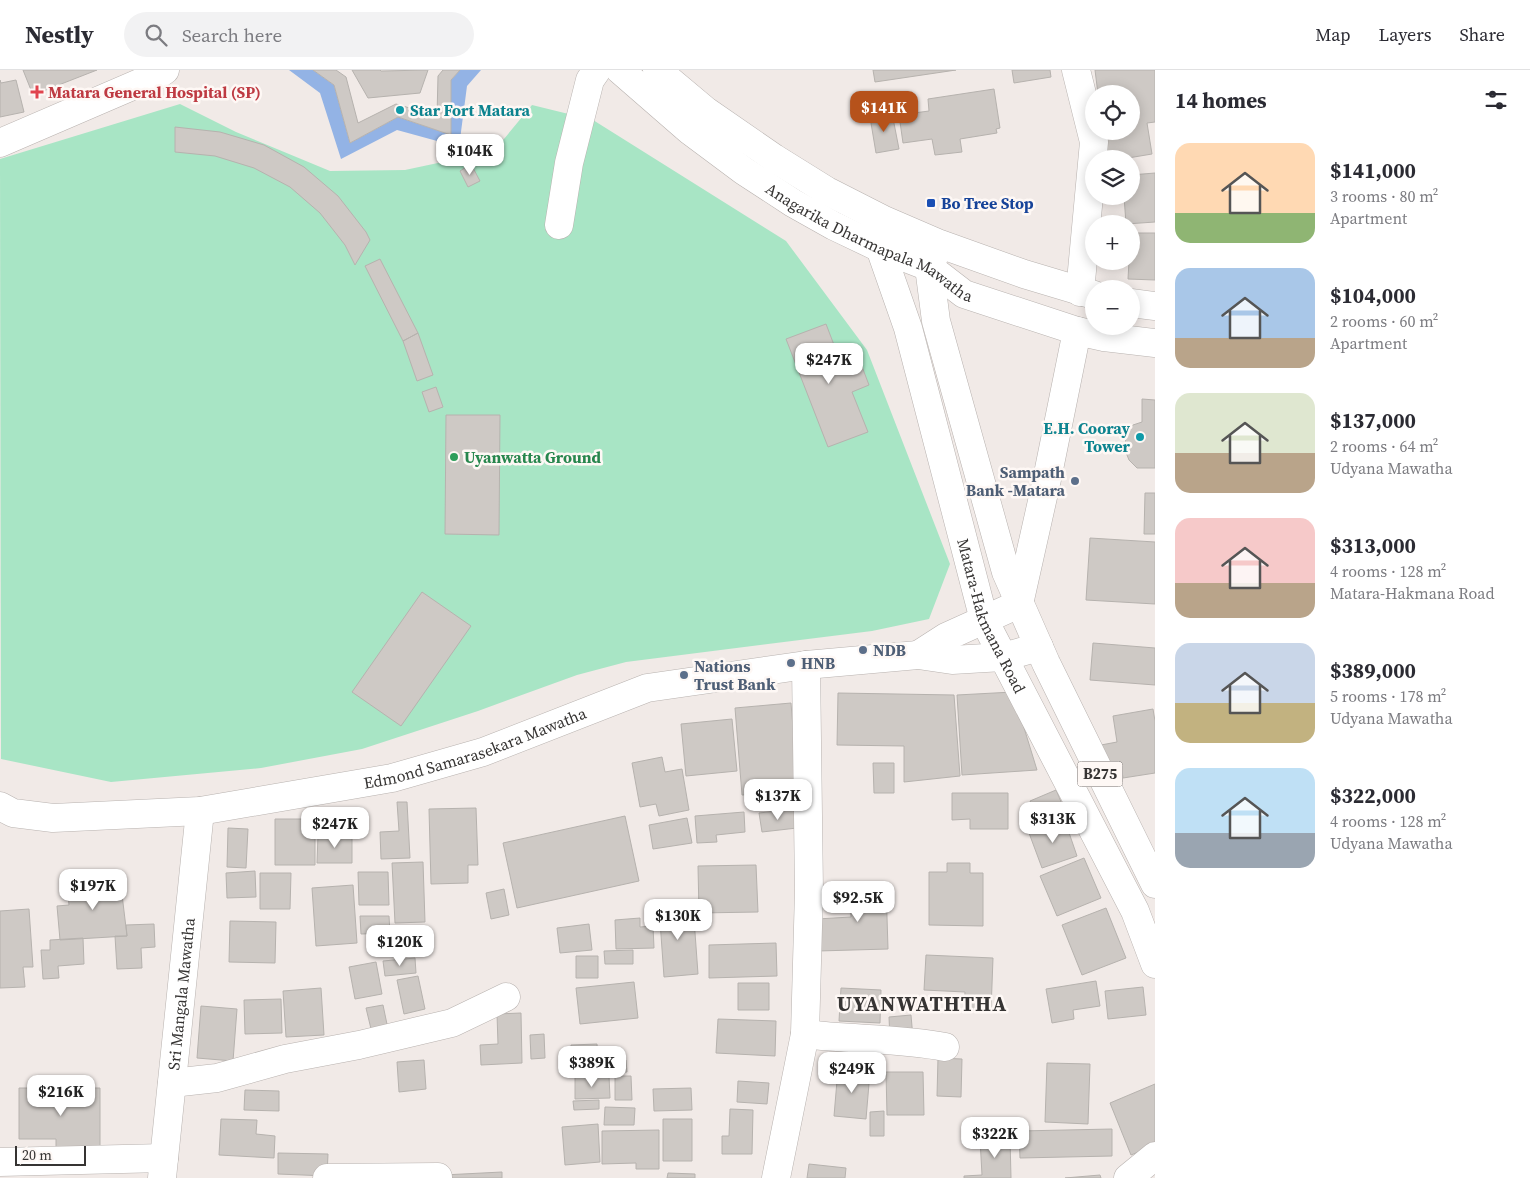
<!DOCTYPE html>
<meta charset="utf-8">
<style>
:root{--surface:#fff;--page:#f2f2f3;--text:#2b2b33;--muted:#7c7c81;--line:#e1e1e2;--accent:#b6521b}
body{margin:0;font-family:"Source Serif 4",serif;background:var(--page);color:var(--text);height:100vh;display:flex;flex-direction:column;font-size:19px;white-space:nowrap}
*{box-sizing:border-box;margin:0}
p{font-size:16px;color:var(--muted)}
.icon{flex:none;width:28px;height:28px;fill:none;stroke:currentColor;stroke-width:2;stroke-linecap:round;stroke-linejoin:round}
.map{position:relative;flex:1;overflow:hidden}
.side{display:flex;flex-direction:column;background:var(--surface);width:375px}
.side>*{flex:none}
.fabs{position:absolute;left:1085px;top:15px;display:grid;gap:10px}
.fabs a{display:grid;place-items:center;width:55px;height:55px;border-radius:50%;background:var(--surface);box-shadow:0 2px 12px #0003;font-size:25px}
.scale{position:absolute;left:15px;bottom:12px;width:71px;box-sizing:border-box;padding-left:5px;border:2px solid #363433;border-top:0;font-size:14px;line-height:18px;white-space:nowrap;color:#363433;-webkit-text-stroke:4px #fef8f5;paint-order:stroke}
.price{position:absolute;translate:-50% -42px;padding:0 11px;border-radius:10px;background:#fff;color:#222;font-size:16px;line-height:32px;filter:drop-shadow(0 1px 2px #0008)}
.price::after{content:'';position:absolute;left:50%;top:30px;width:15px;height:11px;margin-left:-8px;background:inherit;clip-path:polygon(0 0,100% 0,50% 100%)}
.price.active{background:var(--accent);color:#fff}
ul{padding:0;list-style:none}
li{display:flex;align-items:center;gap:15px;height:125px;padding:0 20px}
li span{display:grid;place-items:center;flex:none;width:140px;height:100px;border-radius:15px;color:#555}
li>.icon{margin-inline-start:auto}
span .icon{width:60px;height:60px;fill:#fffc;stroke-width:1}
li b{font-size:21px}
h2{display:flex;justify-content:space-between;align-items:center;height:60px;padding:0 20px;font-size:21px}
header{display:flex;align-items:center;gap:30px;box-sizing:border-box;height:70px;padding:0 25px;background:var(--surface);border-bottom:1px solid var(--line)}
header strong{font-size:24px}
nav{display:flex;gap:28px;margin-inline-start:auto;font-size:18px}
.search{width:350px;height:45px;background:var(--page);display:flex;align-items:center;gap:12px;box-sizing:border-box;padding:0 18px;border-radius:28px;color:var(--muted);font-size:19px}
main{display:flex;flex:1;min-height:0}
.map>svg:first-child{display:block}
.green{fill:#a8e5c5}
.water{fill:#93b3e5}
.building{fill:#cec9c5;stroke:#b6b2ae}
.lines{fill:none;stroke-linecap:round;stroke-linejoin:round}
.minor-casing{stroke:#b8b2af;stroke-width:29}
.primary-casing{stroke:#b8b2af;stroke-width:29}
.trunk-casing{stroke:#b8b2af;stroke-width:29}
.minor{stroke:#fff;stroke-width:28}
.primary{stroke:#fff;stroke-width:28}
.trunk{stroke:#fff;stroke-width:28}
.health-dot{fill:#e0444e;stroke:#fef8f5;stroke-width:2}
.culture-dot{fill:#0f9aa8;stroke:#fef8f5;stroke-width:2}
.transit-dot{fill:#1a4fb4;stroke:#fef8f5;stroke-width:2}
.leisure-dot{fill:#2e9e5b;stroke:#fef8f5;stroke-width:2}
.service-dot{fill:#5c6f8a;stroke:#fef8f5;stroke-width:2}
.labels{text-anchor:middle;stroke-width:5;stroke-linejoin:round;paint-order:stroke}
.shield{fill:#fef8f5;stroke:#726f6d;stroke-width:1}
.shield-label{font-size:15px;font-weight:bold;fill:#363433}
.health-label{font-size:16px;font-weight:bold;fill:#be3a42;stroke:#fef8f5;text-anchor:start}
.culture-label{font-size:16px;font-weight:bold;fill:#0d838f;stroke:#fef8f5;text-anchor:start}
.transit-label{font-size:16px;font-weight:bold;fill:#164399;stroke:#fef8f5;text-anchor:start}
.street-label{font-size:16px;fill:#363433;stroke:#fef8f5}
.leisure-label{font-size:16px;font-weight:bold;fill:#27864d;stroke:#fef8f5;text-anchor:start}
.service-label{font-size:16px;font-weight:bold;fill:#4e5e75;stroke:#fef8f5;text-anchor:start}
.district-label{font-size:21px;font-weight:bold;letter-spacing:1px;fill:#363433;stroke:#fef8f5}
</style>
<header>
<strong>Nestly</strong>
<div class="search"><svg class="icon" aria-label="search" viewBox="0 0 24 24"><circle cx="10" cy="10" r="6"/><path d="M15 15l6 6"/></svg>Search here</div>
<nav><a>Map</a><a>Layers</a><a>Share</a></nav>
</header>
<main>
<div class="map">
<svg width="1155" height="1108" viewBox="0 0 1155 1108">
<rect width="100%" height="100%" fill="#f1eae7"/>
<path class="green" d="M180,34L236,62L330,101L405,100L494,81L532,35L593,50L786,171L867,280L950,494L929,549L872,561L626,592L577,605L478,641L362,679L261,698L111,712L1,689L0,89Z"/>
<path class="water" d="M289,0H313L334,15L350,73L398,47L451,65V10L460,0H481L467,16L459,77L397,60L341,89L320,23Z"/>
<path class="building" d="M23,0H97L33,25Z
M313,0H336L346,7L358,53L396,34L437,46L438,6L443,0H460L451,10V65L398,47L350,73L334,15Z
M352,0H380L381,1L428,0L420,23L368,28Z
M873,0H956L875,12Z
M1012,0H1050L1051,7L1014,13Z
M1095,0H1155V52L1147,53L1152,84L1122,89H1108L1104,61H1131V24H1098Z
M0,10L1,13L16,10L24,42L0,47Z
M994,19L1000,58L996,59L997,63L960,69L962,82L935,85L932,69L903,73L899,45L929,41L928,29Z
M892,43L899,79L876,83L870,47Z
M175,57L220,62L264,75L304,97L338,126L366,162L370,170L355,195L345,175L320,143L290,117L254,98L215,86L175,82Z
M471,94L480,111L468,117L460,101Z
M1155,103V152L1126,154L1124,126H1131V105Z
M1131,163H1155V210L1128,209L1129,191H1131Z
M380,189L418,263L403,271L365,196Z
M826,254L844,301L861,294L869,315L852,322L868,362L828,377L786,269Z
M418,263L433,305L417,311L403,271Z
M436,317L443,337L429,342L422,322Z
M1142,329L1155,330V398H1137L1129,390L1125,380L1126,363L1133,355L1142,352Z
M446,345H500L499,465L445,464Z
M1145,423H1155V464H1144Z
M1090,468L1155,472V534L1086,530Z
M422,522L471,556L401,656L352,622Z
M1093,573L1155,578V615L1090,610Z
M1013,622L1037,700L962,705L957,625Z
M838,623L954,625L960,706L904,712V676L837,675Z
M791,633L798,721L742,725L735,638Z
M1153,639L1155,651V703L1123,708L1122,701L1106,704L1101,675L1117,672L1113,646Z
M732,649L737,701L686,706L681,654Z
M662,687L665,702L682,699L689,740L659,746L656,734L640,737L632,693Z
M873,693H894V723H874Z
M1056,720L1065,741L1040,752L1030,731Z
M952,723H1008V759H970V749L952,750Z
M397,732H407L410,788L381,789L380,762L399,761Z
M476,738L478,795H468V813L431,814L429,739Z
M794,739L797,758L762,762L759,743Z
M744,742L745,762L716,765L717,772L697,773L695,746Z
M625,746L639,811L517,838L503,773Z
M687,748L692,773L653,779L649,755Z
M275,749H315V795H275Z
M1065,751L1077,786L1042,798L1029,763Z
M228,758L248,759L246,798L227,797Z
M318,765L352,766V793H317Z
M1084,788L1101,828L1057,846L1040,806Z
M423,792L425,852L395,853L392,793Z
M947,793H970V803H983V856L929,855V802H947Z
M756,795L758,842L699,843L698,796Z
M255,801L256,827L227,828L226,803Z
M358,802H388L389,835H359Z
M260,803H291L290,839H260Z
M120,808L127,866L60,870L57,836L69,835L67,812Z
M353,815L357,873L316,876L312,818Z
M886,815L888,879L818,881L817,849L851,847L850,816Z
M504,819L509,845L491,849L486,823Z
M693,835L698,904L664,907L659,837Z
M1106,838L1126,888L1082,905L1062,855Z
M29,839L33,897H23L25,917L0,918V841Z
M360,846H389L390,863L361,864Z
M640,848V857L653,856L654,878L616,879L615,850Z
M230,851L276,852L275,893L229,892Z
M154,854L155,877L141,878L142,898L117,899L115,866H127L126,855Z
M589,854L592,880L560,883L557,858Z
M83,868L84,894L58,896L59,908L43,909L41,880H50V870Z
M776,873L777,906L709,908V875Z
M633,880V894H605L604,881Z
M926,885L993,888L991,941L964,940L965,922L924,920Z
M576,886H598V908H576Z
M415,888L416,903L385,906L383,891Z
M376,892L382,924L355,929L349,897Z
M418,906L425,939L404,944L397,910Z
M1096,911L1100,936L1073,940L1074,949L1052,953L1046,919Z
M634,912L638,948L580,954L576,918Z
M738,913H769V940H738Z
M1143,917L1146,945L1108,949L1105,921Z
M321,918L324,965L286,967L283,921Z
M841,918L881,920L880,953L839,951Z
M281,929L282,963L245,964L244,930Z
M383,935L388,959L372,963L366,938Z
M201,936L237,939L233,991L197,988Z
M521,943L522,993L481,995L480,975L498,974L497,944Z
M911,945L913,968L890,970L889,947Z
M718,949L776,951L775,986L716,983Z
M544,964L545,988L531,989L530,965Z
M597,974L598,991L572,992L571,975Z
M938,988L962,989L961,1027L937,1026Z
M424,990L426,1019L399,1022L397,992Z
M612,990H626L627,1002H613Z
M1047,993L1090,994L1088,1054L1045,1052Z
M838,999L870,1002L866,1049L834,1046Z
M886,1002H923L924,1045H887Z
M609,1006L610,1028L575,1029V1007Z
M615,1006H631L632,1030H615Z
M738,1011L769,1013L767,1034L737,1032Z
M1155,1014V1075L1131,1085L1110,1033Z
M19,1018H100V1080H56V1069H19Z
M691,1018L692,1040L654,1041L653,1019Z
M245,1020L279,1021V1041L244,1040Z
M599,1030V1039L574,1040L573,1031Z
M605,1037L635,1038L634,1055H604Z
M730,1039L753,1040L752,1084H722V1066H729Z
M884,1041V1066H870V1042Z
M221,1049L257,1050L256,1064L275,1066L274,1088L219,1085Z
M663,1049H692V1091H663Z
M598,1054L600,1092L565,1095L562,1057Z
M1112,1059V1086L1020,1088L1019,1061Z
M659,1060V1099H636V1093L602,1094V1061Z
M1010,1068L1011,1108H964V1106L982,1105L980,1069Z
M278,1083L328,1084L327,1106L278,1104Z
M809,1094L846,1098L845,1108H807Z
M502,1102V1108H443V1105Z
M668,1103L695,1104V1108H667Z
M1100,1105L1101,1108H1065Z"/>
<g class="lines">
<defs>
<g id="minor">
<path d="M1076,0L1094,72L1080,222"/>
<path d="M0,73L158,5L165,0"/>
<path d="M559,155L569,93L590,10L597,0"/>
<path d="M918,585L946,567L1019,534L1047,409L1077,261"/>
<path id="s1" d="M0,736L13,743L53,748L200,741L392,708L483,682L647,618L806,595L918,585L952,590L1003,587L1039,577"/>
<path d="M805,964C851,970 899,968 945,977"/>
<path d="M172,1013L217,1008L285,989L359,975L452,953L506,927"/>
<path d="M0,1092L164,1088"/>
<path id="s2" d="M162,1108L200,741"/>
<path d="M327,1108L438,1107"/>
<path d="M776,1108L805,964L809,821L806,595"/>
<path d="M1128,1108L1155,1086"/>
</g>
<g id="primary">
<path id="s3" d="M881,158L880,178L908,258L984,550L1135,841L1155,894"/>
<path d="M937,180L929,197L936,251L1006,502L1046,593L1155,814"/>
</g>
<g id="trunk">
<path id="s4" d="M620,0L689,60L744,101L793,133L834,156L880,178L929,197L964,224L1077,261L1104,267L1155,273"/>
<path d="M657,0L706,41L774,88L827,121L882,149L940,174L1024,204L1094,225"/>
<path d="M1131,233L1155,236"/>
</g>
</defs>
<use href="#minor" class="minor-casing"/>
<use href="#primary" class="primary-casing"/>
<use href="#trunk" class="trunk-casing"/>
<use href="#minor" class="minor"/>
<use href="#primary" class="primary"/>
<use href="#trunk" class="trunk"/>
</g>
<path class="health-dot" d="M34.5 14.5h5v5h5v5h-5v5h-5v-5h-5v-5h5z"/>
<g class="culture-dot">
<circle cx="400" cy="40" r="5"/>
<circle cx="1140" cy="367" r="5"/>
</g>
<rect class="transit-dot" x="926" y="128" width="10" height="10" rx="2.5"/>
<circle class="leisure-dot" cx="454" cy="387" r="5"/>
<g class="service-dot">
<circle cx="1075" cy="411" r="5"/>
<circle cx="863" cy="580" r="5"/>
<circle cx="791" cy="593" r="5"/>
<circle cx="684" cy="605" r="5"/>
</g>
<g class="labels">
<rect class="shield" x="1077.5" y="691.5" width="45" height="25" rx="4"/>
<g class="shield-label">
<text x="1100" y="709">B275</text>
</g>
<g class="health-label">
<text x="48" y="28">Matara General Hospital (SP)</text>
</g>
<g class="culture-label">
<text x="410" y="46">Star Fort Matara</text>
<text x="1130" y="364" text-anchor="end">E.H. Cooray<tspan x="1130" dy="18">Tower</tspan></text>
</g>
<g class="transit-label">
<text x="941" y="139">Bo Tree Stop</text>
</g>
<g class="street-label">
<text dy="6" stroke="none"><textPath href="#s4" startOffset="305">Anagarika Dharmapala Mawatha</textPath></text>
<text dy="6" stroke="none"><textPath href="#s3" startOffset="405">Matara-Hakmana Road</textPath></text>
<text dy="6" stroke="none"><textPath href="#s1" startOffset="485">Edmond Samarasekara Mawatha</textPath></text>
<text dy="6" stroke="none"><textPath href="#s2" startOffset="185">Sri Mangala Mawatha</textPath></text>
</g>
<g class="leisure-label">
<text x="464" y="393">Uyanwatta Ground</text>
</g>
<g class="service-label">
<text x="1065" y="408" text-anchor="end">Sampath<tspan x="1065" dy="18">Bank -Matara</tspan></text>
<text x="873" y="586">NDB</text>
<text x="801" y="599">HNB</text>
<text x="694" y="602">Nations<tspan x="694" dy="18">Trust Bank</tspan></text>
</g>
<g class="district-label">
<text x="922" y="941">UYANWATHTHA</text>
</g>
</g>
</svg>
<div class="fabs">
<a><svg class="icon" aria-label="locate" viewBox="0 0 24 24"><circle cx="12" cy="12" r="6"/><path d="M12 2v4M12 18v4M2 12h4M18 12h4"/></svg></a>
<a><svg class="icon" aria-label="layers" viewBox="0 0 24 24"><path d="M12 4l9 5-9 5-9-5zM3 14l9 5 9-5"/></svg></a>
<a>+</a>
<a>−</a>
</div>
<div class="scale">20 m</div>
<b class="price active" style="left:884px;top:63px">$141K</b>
<b class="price" style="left:470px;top:106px">$104K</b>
<b class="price" style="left:829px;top:315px">$247K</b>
<b class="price" style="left:778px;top:751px">$137K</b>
<b class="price" style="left:1053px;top:774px">$313K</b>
<b class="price" style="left:335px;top:779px">$247K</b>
<b class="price" style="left:93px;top:841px">$197K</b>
<b class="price" style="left:858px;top:853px">$92.5K</b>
<b class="price" style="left:678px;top:871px">$130K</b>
<b class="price" style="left:400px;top:897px">$120K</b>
<b class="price" style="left:592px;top:1018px">$389K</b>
<b class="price" style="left:852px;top:1024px">$249K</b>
<b class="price" style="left:61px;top:1047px">$216K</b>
<b class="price" style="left:995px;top:1089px">$322K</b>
</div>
<section class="side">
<h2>14 homes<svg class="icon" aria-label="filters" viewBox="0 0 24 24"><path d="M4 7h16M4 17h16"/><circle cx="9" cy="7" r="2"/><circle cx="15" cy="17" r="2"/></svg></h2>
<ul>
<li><span style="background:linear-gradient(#ffd9b3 70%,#8fb573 0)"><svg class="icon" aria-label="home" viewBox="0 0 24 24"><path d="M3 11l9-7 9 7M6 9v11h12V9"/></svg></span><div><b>$141,000</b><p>3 rooms · 80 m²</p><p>Apartment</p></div></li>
<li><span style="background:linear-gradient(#a9c7e8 70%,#b9a48a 0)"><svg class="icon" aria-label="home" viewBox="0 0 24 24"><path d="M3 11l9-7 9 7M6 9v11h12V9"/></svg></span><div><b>$104,000</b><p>2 rooms · 60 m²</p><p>Apartment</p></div></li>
<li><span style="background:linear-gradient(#dfe7d0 60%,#b9a48a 0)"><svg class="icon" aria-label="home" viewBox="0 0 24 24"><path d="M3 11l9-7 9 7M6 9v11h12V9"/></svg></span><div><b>$137,000</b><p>2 rooms · 64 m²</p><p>Udyana Mawatha</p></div></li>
<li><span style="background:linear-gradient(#f6c9c9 65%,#b9a48a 0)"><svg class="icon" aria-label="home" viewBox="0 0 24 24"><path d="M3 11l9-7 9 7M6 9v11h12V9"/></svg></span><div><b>$313,000</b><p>4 rooms · 128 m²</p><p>Matara-Hakmana Road</p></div></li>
<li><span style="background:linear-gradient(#c9d6e8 60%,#c2b280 0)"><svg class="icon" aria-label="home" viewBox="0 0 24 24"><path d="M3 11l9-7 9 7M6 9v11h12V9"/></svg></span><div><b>$389,000</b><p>5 rooms · 178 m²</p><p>Udyana Mawatha</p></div></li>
<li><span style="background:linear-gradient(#bfe0f5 65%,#9aa5b1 0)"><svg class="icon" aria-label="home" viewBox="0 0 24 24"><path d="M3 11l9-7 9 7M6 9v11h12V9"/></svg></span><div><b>$322,000</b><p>4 rooms · 128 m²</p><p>Udyana Mawatha</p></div></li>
</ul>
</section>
</main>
